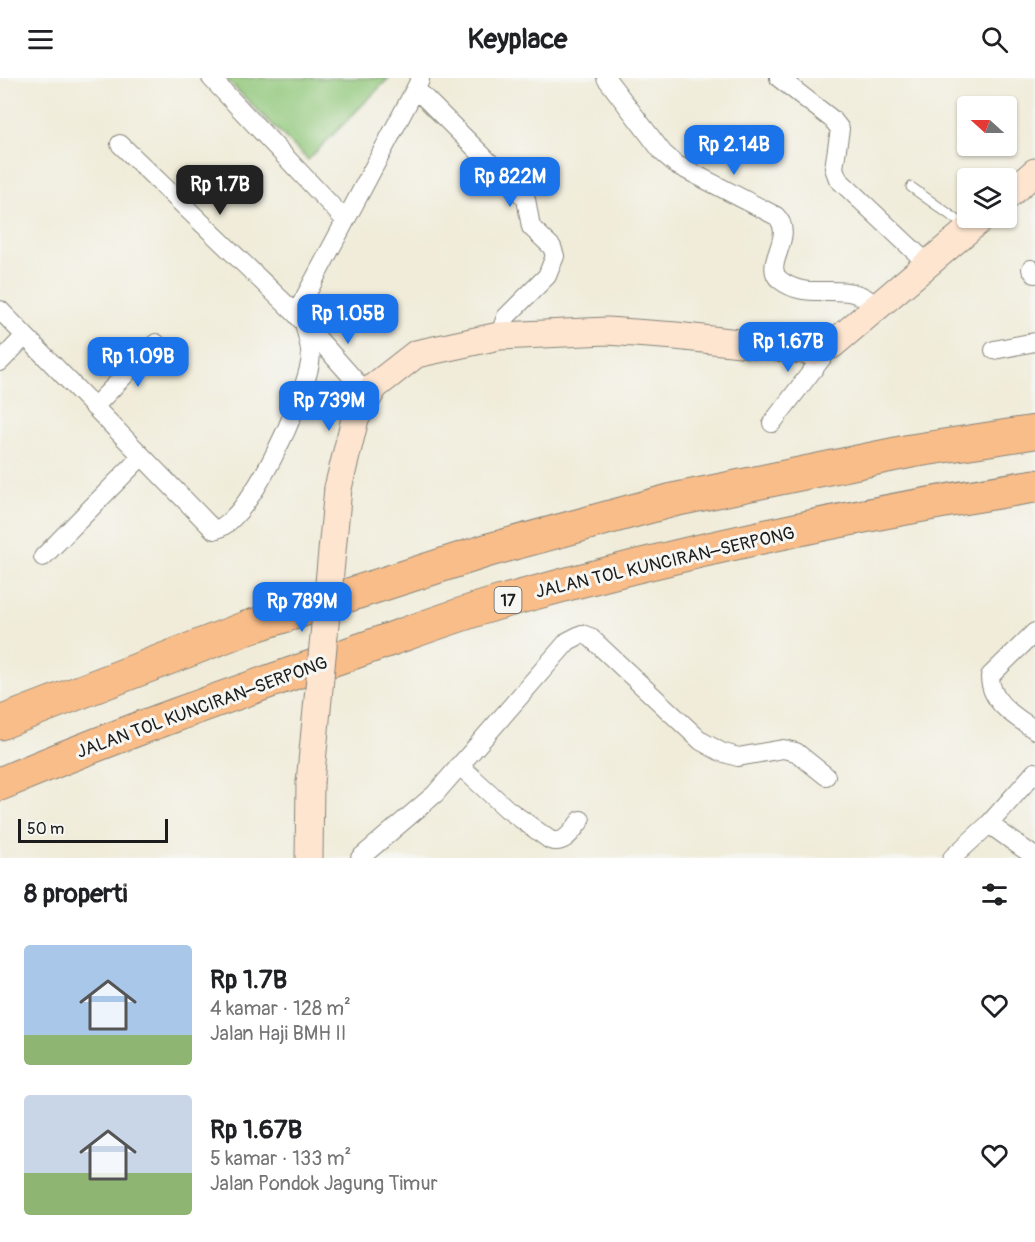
<!DOCTYPE html>
<html lang="id">
<meta charset="utf-8">
<style>
:root{--surface:#fff;--page:#f6f6f6;--text:#202124;--muted:#757577;--accent:#1a73e8}
body{margin:0;font-family:Pangolin,sans-serif;background:var(--page);color:var(--text);height:100vh;display:flex;flex-direction:column;font-size:22px;white-space:nowrap}
*{box-sizing:border-box;margin:0}
p{font-size:20px;color:var(--muted)}
.icon{flex:none;width:33px;height:33px;fill:none;stroke:currentColor;stroke-width:2;stroke-linecap:round;stroke-linejoin:round}
.map{position:relative;height:780px;overflow:hidden}
.sheet{display:flex;flex-direction:column;background:var(--surface);flex:1}
.sheet>*{flex:none}
.needle{width:39px;rotate:291deg}
.fabs{position:absolute;left:957px;top:18px;display:grid;gap:12px}
.fabs a{display:grid;place-items:center;width:60px;height:60px;border-radius:6px;background:var(--surface);box-shadow:0 2px 4px #0004;font-size:30px}
.scale{position:absolute;left:18px;bottom:15px;width:150px;box-sizing:border-box;padding-left:6px;border:3px solid #1c1c1c;border-top:0;font-size:16px;line-height:21px;white-space:nowrap;color:#1c1c1c;-webkit-text-stroke:4px #f6f6f2;paint-order:stroke}
.price{position:absolute;translate:-50% -51px;padding:0 14px;border-radius:12px;background:var(--accent);color:#fff;font-size:20px;line-height:39px;filter:drop-shadow(0 2px 3px #0008)}
.price::after{content:'';position:absolute;left:50%;top:36px;width:18px;height:14px;margin-left:-9px;background:inherit;clip-path:polygon(0 0,100% 0,50% 100%)}
.price.on{background:#222;color:#fff}
ul{padding:0;list-style:none}
li{display:flex;align-items:center;gap:18px;height:150px;padding:0 24px}
li span{display:grid;place-items:center;flex:none;width:168px;height:120px;border-radius:6px;color:#555}
li>.icon{margin-inline-start:auto}
span .icon{width:72px;height:72px;fill:#fffc;stroke-width:1}
li b{font-size:26px}
h2{display:flex;justify-content:space-between;align-items:center;height:72px;padding:0 24px;font-size:26px}
header{display:flex;justify-content:space-between;align-items:center;height:78px;padding:0 24px;background:var(--surface);font-size:27px;font-weight:700}
.map>svg:first-child{display:block}
.park{fill:#90c779;stroke:#56724a;stroke-width:1.5}
.lines{fill:none;stroke-linecap:round;stroke-linejoin:round}
.lane-casing{stroke:#86847a;stroke-width:11}
.street-casing{stroke:#86847a;stroke-width:20}
.secondary-casing{stroke:#86847a;stroke-width:29}
.highway-casing{stroke:#86847a;stroke-width:35}
.lane{stroke:#fff;stroke-width:9}
.street{stroke:#fff;stroke-width:18}
.secondary{stroke:#fde5d0;stroke-width:27}
.highway{stroke:#f9bd89;stroke-width:33}
.secondary-bridge-casing{stroke:#86847a;stroke-width:29;stroke-linecap:butt}
.secondary-bridge{stroke:#fde5d0;stroke-width:27}
.labels{text-anchor:middle;stroke-width:6;stroke-linejoin:round;paint-order:stroke}
.shield{fill:#f6f6f2;stroke:#5d5d5c;stroke-width:1.5}
.shield-label{font-size:16px;font-weight:bold;fill:#1c1c1c}
.street-label{font-size:18px;fill:#1c1c1c;stroke:#f6f6f2}
</style>
<header><svg class="icon" aria-label="menu" viewBox="0 0 24 24"><path d="M4 6h16M4 12h16M4 18h16"/></svg>Keyplace<svg class="icon" aria-label="search" viewBox="0 0 24 24"><circle cx="10" cy="10" r="6"/><path d="M15 15l6 6"/></svg></header>
<div class="map">
<svg width="1035" height="780" viewBox="0 0 1035 780">
<rect width="100%" height="100%" fill="#f6f6f2"/>
<filter id="ink" filterUnits="userSpaceOnUse"><feTurbulence type="fractalNoise" baseFrequency=".0167" numOctaves="2"/><feDisplacementMap in="SourceGraphic" scale="12" xChannelSelector="R" yChannelSelector="G"/><feConvolveMatrix kernelMatrix="1 2 1 2 8 2 1 2 1" color-interpolation-filters="sRGB"/></filter>
<filter id="wash" filterUnits="userSpaceOnUse"><feTurbulence type="fractalNoise" baseFrequency=".008" numOctaves="4" result="noise"/><feDisplacementMap in="SourceGraphic" scale="24" xChannelSelector="R" yChannelSelector="G"/><feGaussianBlur stdDeviation="1.35" result="paint"/><feColorMatrix in="noise" values="0 0 0 0 0 0 0 0 0 0 0 0 0 0 0 0 0 1.4 0 .05"/><feComposite in="paint" operator="in"/></filter>
<g filter="url(#wash)">
<rect width="100%" height="100%" fill="#f0ecd9"/>
<path class="park" d="M225,0H389L308,82Z"/>
</g>
<g filter="url(#ink)">
<g class="lines">
<defs>
<path id="lane" d="M911,109L967,149"/>
<path id="street" d="M211,0L345,142
M606,0L663,75L677,87L776,138C797,158 761,187 780,202C812,227 845,197 879,230
M779,0L833,42L840,51L834,90L838,101L928,186
M416,11L526,121L531,149L552,169L555,178L547,198L506,239L499,258
M120,66L296,236L369,318
M1031,191L1035,196
M0,232L214,452C250,445 304,320 310,285C312,273 308,261 305,249
M296,236L420,2
M994,272L1035,264
M0,284L25,258
M94,329L156,265
M772,345L832,267
M43,479L141,379
M1035,554L990,598C990,625 1015,638 1035,652
M459,687L507,731L550,762C565,767 572,753 581,742
M989,746L1035,779
M360,780L435,716L568,563L582,556L590,559L701,663L721,674L738,679L783,671L796,674L826,698
M952,780L989,746L1035,694"/>
<path id="secondary" d="M1006,119L1035,94
M338,410L355,341L375,308L416,276L499,258L607,253L676,258L812,273L832,267L982,140
M309,780L310,705"/>
<path id="highway" d="M0,645L246,550L489,472L673,422L911,373L1035,354
M0,706C113,658 229,617 346,577C399,559 451,538 505,523C679,474 857,436 1035,408"/>
</defs>
<use href="#lane" class="lane-casing"/>
<use href="#street" class="street-casing"/>
<use href="#secondary" class="secondary-casing"/>
<use href="#highway" class="highway-casing"/>
<use href="#lane" class="lane"/>
<use href="#street" class="street"/>
<use href="#secondary" class="secondary"/>
<use href="#highway" class="highway"/>
<defs>
<path id="secondary-bridge" d="M310,705L338,410"/>
</defs>
<use href="#secondary-bridge" class="secondary-bridge-casing"/>
<use href="#secondary-bridge" class="secondary-bridge"/>
</g>
</g>
<g class="labels">
<rect class="shield" x="494.5" y="509" width="27" height="26" rx="4.5"/>
<g class="shield-label">
<text x="508" y="528">17</text>
</g>
<g class="street-label">
<text transform="translate(665 484) rotate(-13)" y="6">JALAN TOL KUNCIRAN–SERPONG</text>
<text transform="translate(202 629) rotate(-20)" y="6">JALAN TOL KUNCIRAN–SERPONG</text>
</g>
</g>
</svg>
<div class="fabs">
<a><svg class="needle" viewBox="-14 -14 28 28"><path d="M0-13l5 13h-10z" fill="#e53935"/><path d="M0 13l5-13h-10z" fill="#757577"/></svg></a>
<a><svg class="icon" aria-label="layers" viewBox="0 0 24 24"><path d="M12 4l9 5-9 5-9-5zM3 14l9 5 9-5"/></svg></a>
</div>
<div class="scale">50 m</div>
<b class="price" style="left:734px;top:98px">Rp 2.14B</b>
<b class="price" style="left:510px;top:130px">Rp 822M</b>
<b class="price on" style="left:220px;top:138px">Rp 1.7B</b>
<b class="price" style="left:348px;top:267px">Rp 1.05B</b>
<b class="price" style="left:788px;top:295px">Rp 1.67B</b>
<b class="price" style="left:138px;top:310px">Rp 1.09B</b>
<b class="price" style="left:329px;top:354px">Rp 739M</b>
<b class="price" style="left:302px;top:555px">Rp 789M</b>
</div>
<section class="sheet">
<h2>8 properti<svg class="icon" aria-label="filters" viewBox="0 0 24 24"><path d="M4 7h16M4 17h16"/><circle cx="9" cy="7" r="2"/><circle cx="15" cy="17" r="2"/></svg></h2>
<ul>
<li><span style="background:linear-gradient(#a9c7e8 75%,#8fb573 0)"><svg class="icon" aria-label="home" viewBox="0 0 24 24"><path d="M3 11l9-7 9 7M6 9v11h12V9"/></svg></span><div><b>Rp 1.7B</b><p>4 kamar · 128 m²</p><p>Jalan Haji BMH II</p></div><svg class="icon" aria-label="heart" viewBox="0 0 24 24"><path d="M12 20l-8-8c-3-5 5-10 8-4 3-6 11-1 8 4z"/></svg></li>
<li><span style="background:linear-gradient(#c9d6e8 65%,#8fb573 0)"><svg class="icon" aria-label="home" viewBox="0 0 24 24"><path d="M3 11l9-7 9 7M6 9v11h12V9"/></svg></span><div><b>Rp 1.67B</b><p>5 kamar · 133 m²</p><p>Jalan Pondok Jagung Timur</p></div><svg class="icon" aria-label="heart" viewBox="0 0 24 24"><path d="M12 20l-8-8c-3-5 5-10 8-4 3-6 11-1 8 4z"/></svg></li>
</ul>
</section>
